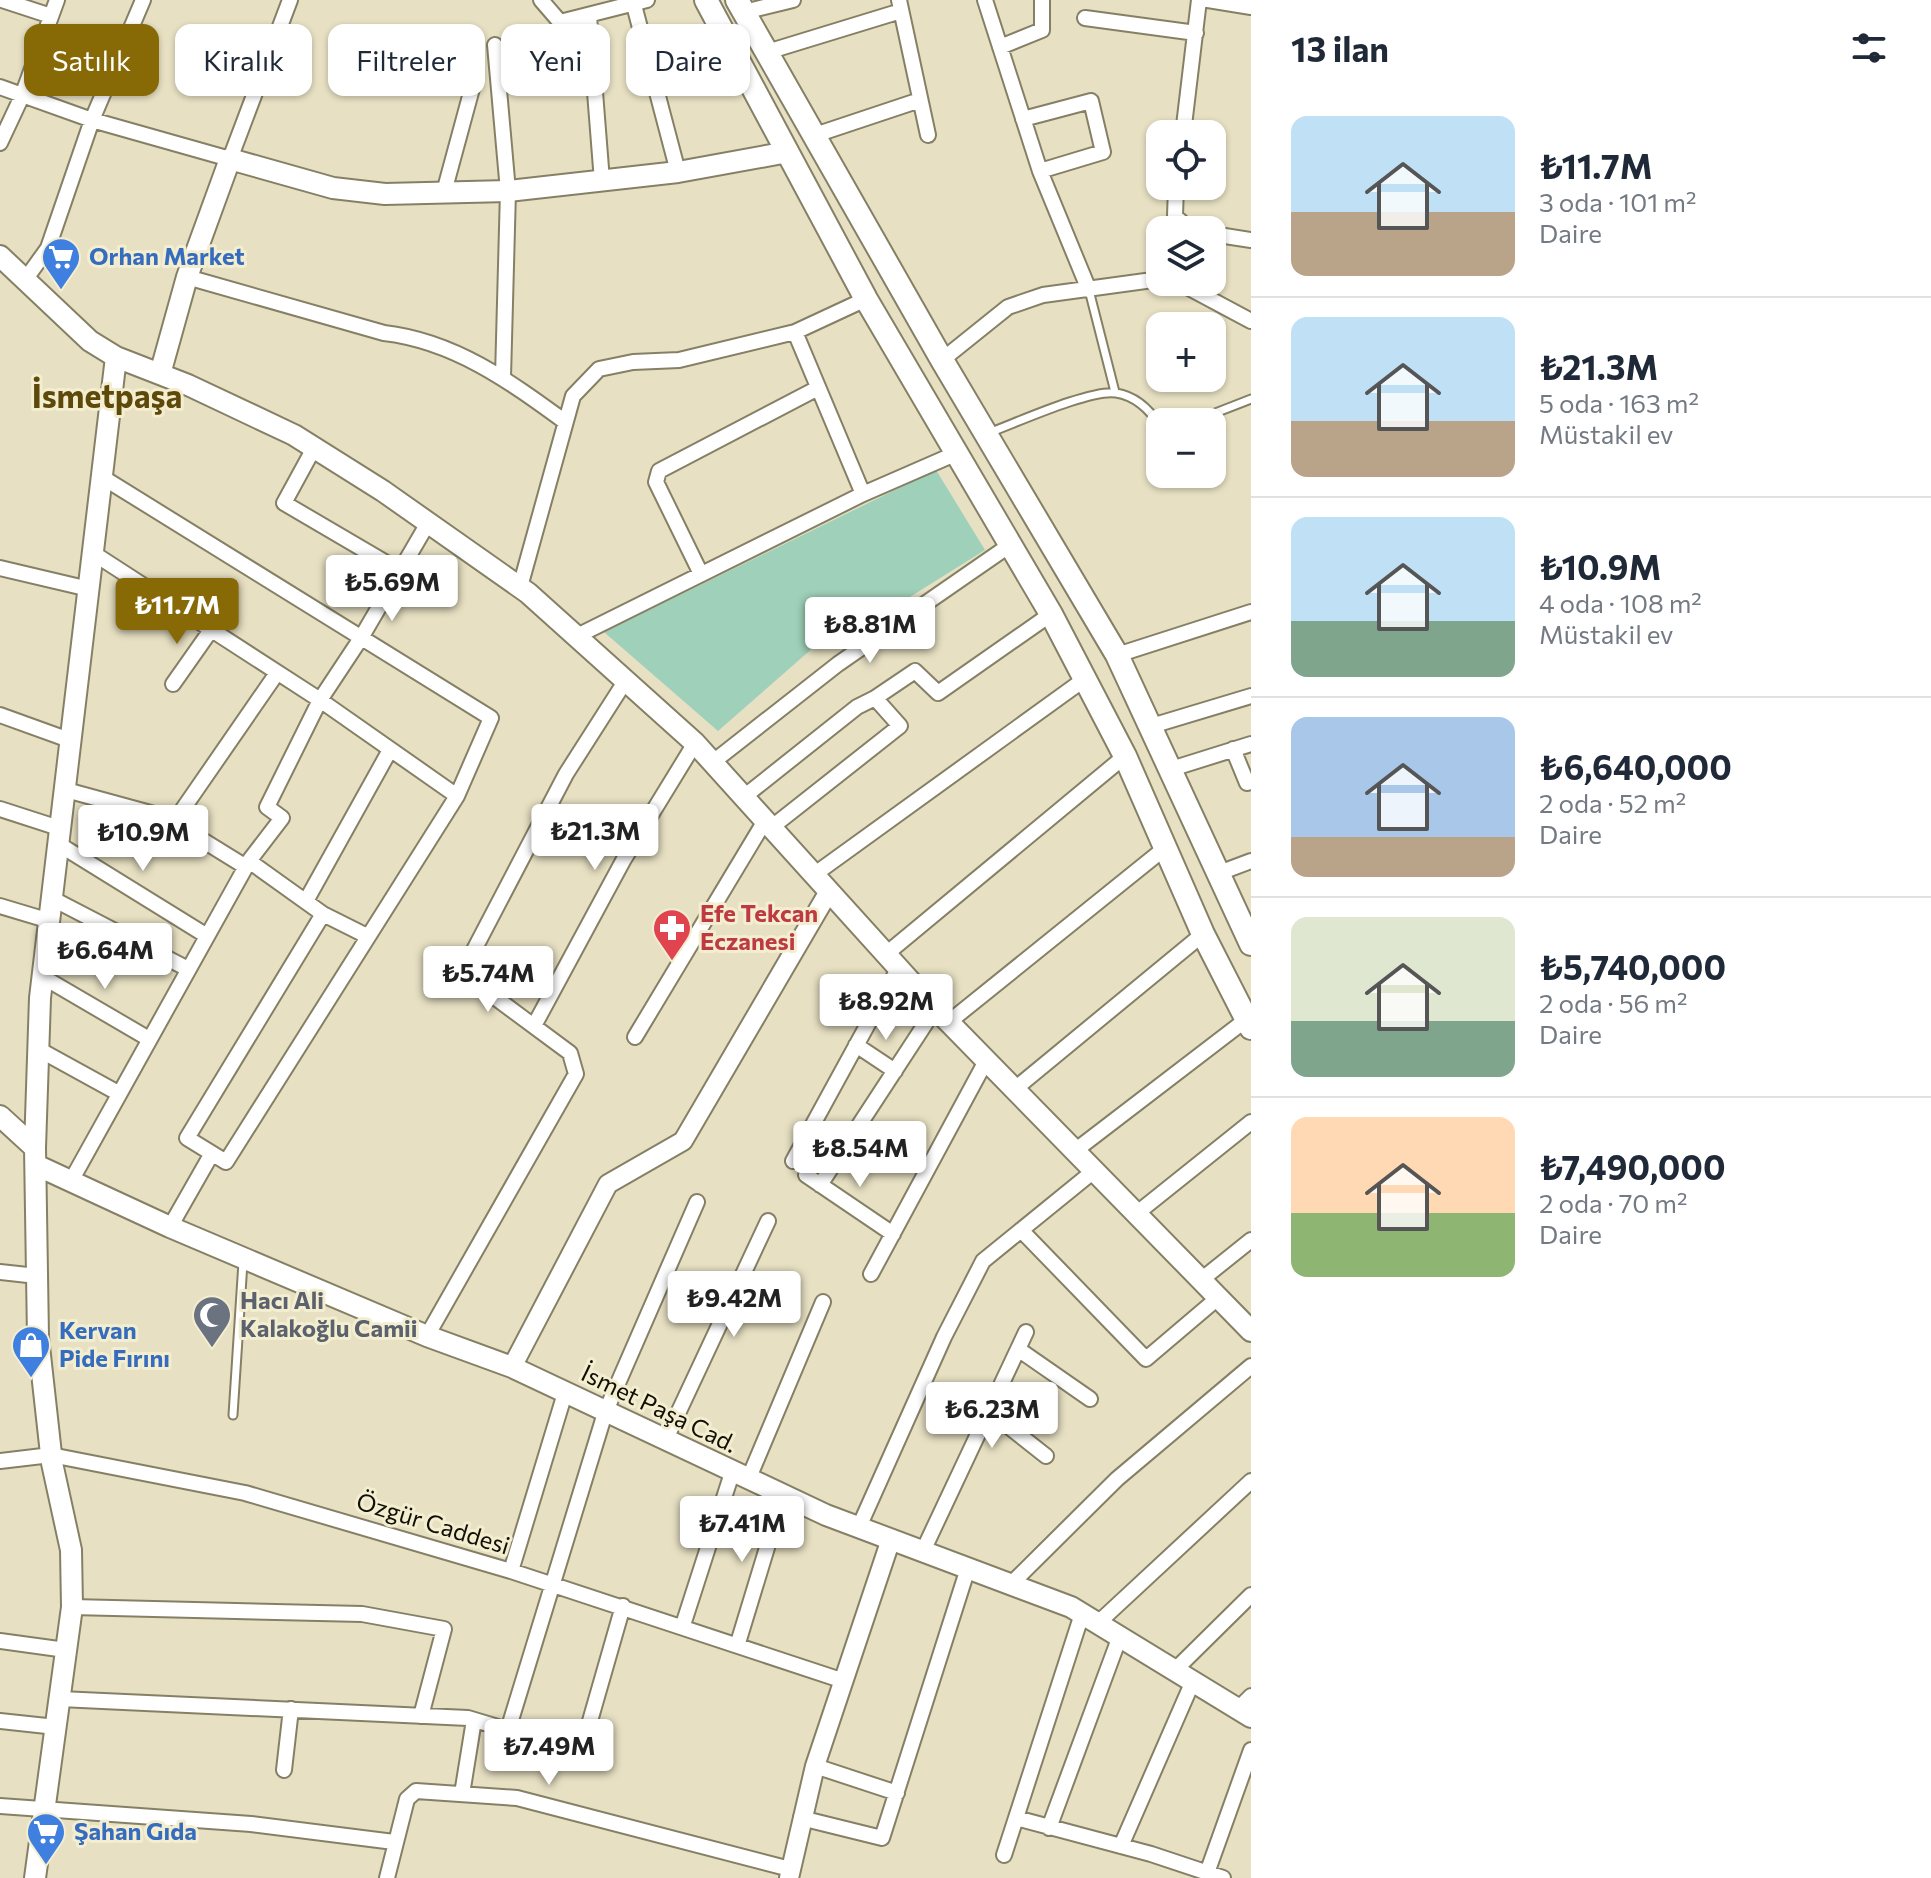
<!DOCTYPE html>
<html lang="tr">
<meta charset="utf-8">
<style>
:root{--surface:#fff;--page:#f2f2f3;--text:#1f2937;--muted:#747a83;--line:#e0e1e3;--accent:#876a05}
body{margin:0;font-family:Commissioner,sans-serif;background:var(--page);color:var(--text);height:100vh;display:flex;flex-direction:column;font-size:30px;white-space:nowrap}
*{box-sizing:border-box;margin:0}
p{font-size:26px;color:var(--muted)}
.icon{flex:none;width:44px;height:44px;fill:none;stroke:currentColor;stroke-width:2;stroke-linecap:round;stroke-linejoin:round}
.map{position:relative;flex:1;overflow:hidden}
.panel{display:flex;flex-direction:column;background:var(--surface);width:680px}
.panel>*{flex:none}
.top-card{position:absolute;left:24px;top:24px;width:760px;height:72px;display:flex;gap:16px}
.controls{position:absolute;left:1146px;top:120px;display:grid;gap:16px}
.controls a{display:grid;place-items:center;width:80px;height:80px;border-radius:16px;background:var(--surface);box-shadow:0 2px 6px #0004;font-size:40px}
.price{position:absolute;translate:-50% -68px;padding:0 18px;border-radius:8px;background:#fff;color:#222;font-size:26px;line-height:52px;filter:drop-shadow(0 2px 4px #0008)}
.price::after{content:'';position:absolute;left:50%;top:48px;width:24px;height:18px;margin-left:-12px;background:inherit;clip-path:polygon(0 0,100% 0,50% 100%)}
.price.on{background:var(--accent);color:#fff}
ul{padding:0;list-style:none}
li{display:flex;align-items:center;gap:24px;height:200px;padding:0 40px}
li+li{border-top:2px solid var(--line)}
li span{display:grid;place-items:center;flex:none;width:224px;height:160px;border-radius:16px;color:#555}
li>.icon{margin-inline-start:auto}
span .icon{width:96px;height:96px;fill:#fffc;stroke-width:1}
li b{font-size:34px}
h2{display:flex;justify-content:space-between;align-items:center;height:96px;padding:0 40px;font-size:34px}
.tag{padding:0 28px;border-radius:16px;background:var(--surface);box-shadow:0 2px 6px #0004;font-size:28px;line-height:72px}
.tag.on{background:var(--accent);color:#fff}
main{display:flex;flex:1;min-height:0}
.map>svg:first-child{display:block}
.green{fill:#9fd0b9}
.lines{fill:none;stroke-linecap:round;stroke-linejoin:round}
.service-casing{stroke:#858065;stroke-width:11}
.minor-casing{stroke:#858065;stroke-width:18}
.tertiary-casing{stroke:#858065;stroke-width:22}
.secondary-casing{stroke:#858065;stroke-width:24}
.primary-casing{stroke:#858065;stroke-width:26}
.service{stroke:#fff;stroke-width:7}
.minor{stroke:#fff;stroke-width:14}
.tertiary{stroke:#fff;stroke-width:18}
.secondary{stroke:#fff;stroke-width:20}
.primary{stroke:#fff;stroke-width:22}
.labels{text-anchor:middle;stroke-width:6;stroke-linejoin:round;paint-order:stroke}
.shop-label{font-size:24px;font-weight:bold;fill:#366cbe;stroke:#f4eed0;text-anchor:start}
.health-label{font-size:24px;font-weight:bold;fill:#be3a42;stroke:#f4eed0;text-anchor:start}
.worship-label{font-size:24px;font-weight:bold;fill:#5b616d;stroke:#f4eed0;text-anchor:start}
.street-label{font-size:24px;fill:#100e05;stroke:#f4eed0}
.district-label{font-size:32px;font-weight:bold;fill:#5d490a;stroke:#f4eed0}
</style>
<main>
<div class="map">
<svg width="1251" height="1878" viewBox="0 0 1251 1878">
<rect width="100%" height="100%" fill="#e7e0c3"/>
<path class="green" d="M936,470L985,550L849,635L815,646L718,731L604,632Z"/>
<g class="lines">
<defs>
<path id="service" d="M1089,290L1115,392
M1192,422L1251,399
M991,432C1018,422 1091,389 1116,393C1135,396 1150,410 1160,426
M1160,471V470
M233,1415L243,1262"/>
<path id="minor" d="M2,0L51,16
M541,0L560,22L647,0
M899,0L928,135
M985,0L1040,171L1089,290
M1208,0L1251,7
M634,5L678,172
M744,12L793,0
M589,16L602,181
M1085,18L1196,33
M495,45L508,191L503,377
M1000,47L1042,30V0
M767,52L901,11
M0,87L92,120L230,159L290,0
M1023,119L1091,101L1103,152L1040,171
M1183,134L1199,0
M815,135L920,100
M0,143L22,96L57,0
M1176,186L1175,216L1190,230
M444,192L473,85
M1212,234L1251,240
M187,277L384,333C454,341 509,381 564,421
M25,280L48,248L92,120L143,0
M1178,282L1251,321
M795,332L863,494
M942,360L1008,307L1043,295L1160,279
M314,448L284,503L400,571
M102,477L491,718L457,796L226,1162L187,1138L323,914
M93,553L320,700L457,796
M0,568L89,589
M701,574L656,482L659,471L818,388
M520,587L573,396L599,369L633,362L679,360L795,332L866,299
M577,636L863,494L957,453
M1117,655L1251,612
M173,684L211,630
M0,715L72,741
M1148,727L1251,696
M1233,749L1247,783L1251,782
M713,762L838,664L1010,545
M1168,770L1251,744
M66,790L165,817L246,867
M745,796L857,707L875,698
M0,809L62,829
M174,822L277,673
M772,827L900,726L875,698L915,671L938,693L1051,614
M60,845L207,936
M249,861L323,914L367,936
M1219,873L1251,861
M815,874L1082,681
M53,899L188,969
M306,901L390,750
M0,906L50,921
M885,955L1125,756
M43,977L149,1039
M949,1022L1165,848
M535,1024L624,859L695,743
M635,1037L766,819
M856,1045L895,1071
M38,1049L118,1093
M1016,1088L1203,934
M1076,1150L1247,1019
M793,1161L898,969
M806,1175L893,1234
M71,1181L249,861L282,818L267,807L320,700L361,638L428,523
M820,1185L935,1009
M1136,1214L1251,1122
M170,1227L211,1155
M1021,1230L1146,1359L1219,1297
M0,1272L37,1276
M871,1274L987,1059
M1201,1280L1251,1240
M427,1336L576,1074L570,1053L462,973L566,774L626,680
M1018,1349L1090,1399
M989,1411L1046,1456
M665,1441L768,1221
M0,1461L51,1455L245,1493L511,1571L844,1681
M748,1480L823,1302
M859,1527L944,1337L983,1261L1095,1170
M923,1551L1026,1332
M511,1571L565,1393
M1011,1584L1117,1479L1251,1366
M72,1607L362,1614L444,1629L421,1716
M1098,1623L1251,1481
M683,1625L732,1473
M0,1641L66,1650
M738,1643L783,1495
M1175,1670L1251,1595
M60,1699L468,1718L508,1730L605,1413L697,1202
M1238,1709L1251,1696
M0,1721L56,1727
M584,1742L623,1606
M815,1766L897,1793
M284,1770L291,1709
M462,1794L474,1720
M0,1806L251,1824L394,1842
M801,1818L882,1838L968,1568
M1016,1818L1151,1854L1223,1878
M1049,1828L1120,1636
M1121,1846L1193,1681
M1004,1855L1082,1614
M1207,1873L1251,1750
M387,1878L407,1799L416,1791L517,1798L790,1869"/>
<path id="tertiary" d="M512,1367L608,1184L683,1141L828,893
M789,1878L815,1766L891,1539"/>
<path id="secondary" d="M0,256L90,341L116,357L188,385L294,435L383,491L528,593L695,743L931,1004L1251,1331
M160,374L187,277L230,159L333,188L385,194L508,191L678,172L788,152
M0,1116L35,1148
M36,1165L170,1227L427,1336L512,1367L826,1515L1071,1607L1251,1717
M35,1878L72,1607L71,1550L52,1463L38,1337L35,1148L40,998L116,357"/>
<path id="primary" d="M706,0L866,299L1051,614L1125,756L1203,934L1251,1028
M737,0L942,360L1117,655L1251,944"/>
</defs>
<use href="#service" class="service-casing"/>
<use href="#minor" class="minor-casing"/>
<use href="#tertiary" class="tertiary-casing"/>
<use href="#secondary" class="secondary-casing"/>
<use href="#primary" class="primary-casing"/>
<use href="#service" class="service"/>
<use href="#minor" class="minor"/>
<use href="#tertiary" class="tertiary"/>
<use href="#secondary" class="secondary"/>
<use href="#primary" class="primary"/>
</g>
<defs>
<symbol id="supermarket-pin" viewBox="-11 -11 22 30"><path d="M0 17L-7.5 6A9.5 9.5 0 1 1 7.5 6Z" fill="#3f7fe0" stroke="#f4eed0"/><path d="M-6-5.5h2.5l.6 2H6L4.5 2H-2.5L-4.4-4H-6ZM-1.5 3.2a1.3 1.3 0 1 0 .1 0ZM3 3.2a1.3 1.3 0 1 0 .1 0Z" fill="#fff"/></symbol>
<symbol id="pharmacy-pin" viewBox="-11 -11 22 30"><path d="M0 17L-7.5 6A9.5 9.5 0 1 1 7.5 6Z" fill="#e0444e" stroke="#f4eed0"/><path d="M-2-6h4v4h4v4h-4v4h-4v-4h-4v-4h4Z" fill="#fff"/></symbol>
<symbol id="mosque-pin" viewBox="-11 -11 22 30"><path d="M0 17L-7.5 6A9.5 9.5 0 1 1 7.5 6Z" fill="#6b7280" stroke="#f4eed0"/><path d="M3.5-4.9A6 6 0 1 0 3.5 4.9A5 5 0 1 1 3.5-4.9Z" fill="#fff"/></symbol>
<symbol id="shop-pin" viewBox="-11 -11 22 30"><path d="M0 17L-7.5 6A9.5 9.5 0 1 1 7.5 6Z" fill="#3f7fe0" stroke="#f4eed0"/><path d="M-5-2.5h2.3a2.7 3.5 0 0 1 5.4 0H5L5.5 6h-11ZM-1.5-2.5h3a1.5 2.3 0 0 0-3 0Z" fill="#fff"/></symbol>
</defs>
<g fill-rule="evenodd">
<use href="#supermarket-pin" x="39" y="235" width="44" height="60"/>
<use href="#pharmacy-pin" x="650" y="906" width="44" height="60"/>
<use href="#mosque-pin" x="190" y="1293" width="44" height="60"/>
<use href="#shop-pin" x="9" y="1323" width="44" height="60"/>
<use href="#supermarket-pin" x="24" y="1810" width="44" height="60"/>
</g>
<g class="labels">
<g class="shop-label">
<text x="89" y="265">Orhan Market</text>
<text x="59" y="1339">Kervan<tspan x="59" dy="28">Pide Fırını</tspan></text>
<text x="74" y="1840">Şahan Gıda</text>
</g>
<g class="health-label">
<text x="700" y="922">Efe Tekcan<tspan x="700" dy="28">Eczanesi</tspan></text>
</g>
<g class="worship-label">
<text x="240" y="1309">Hacı Ali<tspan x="240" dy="28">Kalakoğlu Camii</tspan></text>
</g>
<g class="street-label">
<text transform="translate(659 1409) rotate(26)" y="8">İsmet Paşa Cad.</text>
<text transform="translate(433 1524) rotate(17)" y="8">Özgür Caddesi</text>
</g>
<g class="district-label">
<text x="107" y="408">İsmetpaşa</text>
</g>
</g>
</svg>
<div class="controls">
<a><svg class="icon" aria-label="locate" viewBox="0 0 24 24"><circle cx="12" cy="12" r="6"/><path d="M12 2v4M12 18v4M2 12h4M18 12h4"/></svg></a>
<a><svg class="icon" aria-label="layers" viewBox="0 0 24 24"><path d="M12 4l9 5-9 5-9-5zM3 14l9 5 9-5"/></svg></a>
<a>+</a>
<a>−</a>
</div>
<b class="price" style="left:392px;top:623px">₺5.69M</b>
<b class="price on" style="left:177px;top:646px">₺11.7M</b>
<b class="price" style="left:870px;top:665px">₺8.81M</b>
<b class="price" style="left:595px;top:872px">₺21.3M</b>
<b class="price" style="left:143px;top:873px">₺10.9M</b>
<b class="price" style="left:105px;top:991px">₺6.64M</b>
<b class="price" style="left:488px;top:1014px">₺5.74M</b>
<b class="price" style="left:886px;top:1042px">₺8.92M</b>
<b class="price" style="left:860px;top:1189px">₺8.54M</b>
<b class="price" style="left:734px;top:1339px">₺9.42M</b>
<b class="price" style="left:992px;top:1450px">₺6.23M</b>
<b class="price" style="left:742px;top:1564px">₺7.41M</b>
<b class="price" style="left:549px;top:1787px">₺7.49M</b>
<div class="top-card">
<a class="tag on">Satılık</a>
<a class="tag">Kiralık</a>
<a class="tag">Filtreler</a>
<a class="tag">Yeni</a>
<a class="tag">Daire</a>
</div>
</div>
<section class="panel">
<h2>13 ilan<svg class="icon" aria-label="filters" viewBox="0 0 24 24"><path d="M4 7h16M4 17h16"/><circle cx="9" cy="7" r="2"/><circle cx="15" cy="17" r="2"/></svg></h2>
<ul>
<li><span style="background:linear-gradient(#bfe0f5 60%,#b9a48a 0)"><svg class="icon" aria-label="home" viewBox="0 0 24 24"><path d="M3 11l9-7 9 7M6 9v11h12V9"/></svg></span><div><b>₺11.7M</b><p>3 oda · 101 m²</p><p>Daire</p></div></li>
<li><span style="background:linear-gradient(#bfe0f5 65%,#b9a48a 0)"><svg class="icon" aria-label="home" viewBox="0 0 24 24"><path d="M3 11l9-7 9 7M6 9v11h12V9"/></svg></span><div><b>₺21.3M</b><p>5 oda · 163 m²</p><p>Müstakil ev</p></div></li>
<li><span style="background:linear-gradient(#bfe0f5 65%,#7fa58c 0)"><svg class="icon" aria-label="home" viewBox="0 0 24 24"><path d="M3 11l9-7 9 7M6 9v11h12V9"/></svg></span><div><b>₺10.9M</b><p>4 oda · 108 m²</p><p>Müstakil ev</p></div></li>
<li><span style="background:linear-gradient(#a9c7e8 75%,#b9a48a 0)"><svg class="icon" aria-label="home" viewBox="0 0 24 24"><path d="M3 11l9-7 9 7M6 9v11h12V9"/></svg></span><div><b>₺6,640,000</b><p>2 oda · 52 m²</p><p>Daire</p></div></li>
<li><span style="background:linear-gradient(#dfe7d0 65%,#7fa58c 0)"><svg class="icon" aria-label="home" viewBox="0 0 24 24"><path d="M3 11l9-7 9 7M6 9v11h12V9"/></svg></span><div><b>₺5,740,000</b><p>2 oda · 56 m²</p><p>Daire</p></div></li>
<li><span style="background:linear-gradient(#ffd9b3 60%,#8fb573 0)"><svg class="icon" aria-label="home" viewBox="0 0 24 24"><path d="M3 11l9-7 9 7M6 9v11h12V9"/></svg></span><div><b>₺7,490,000</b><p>2 oda · 70 m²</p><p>Daire</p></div></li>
</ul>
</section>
</main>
